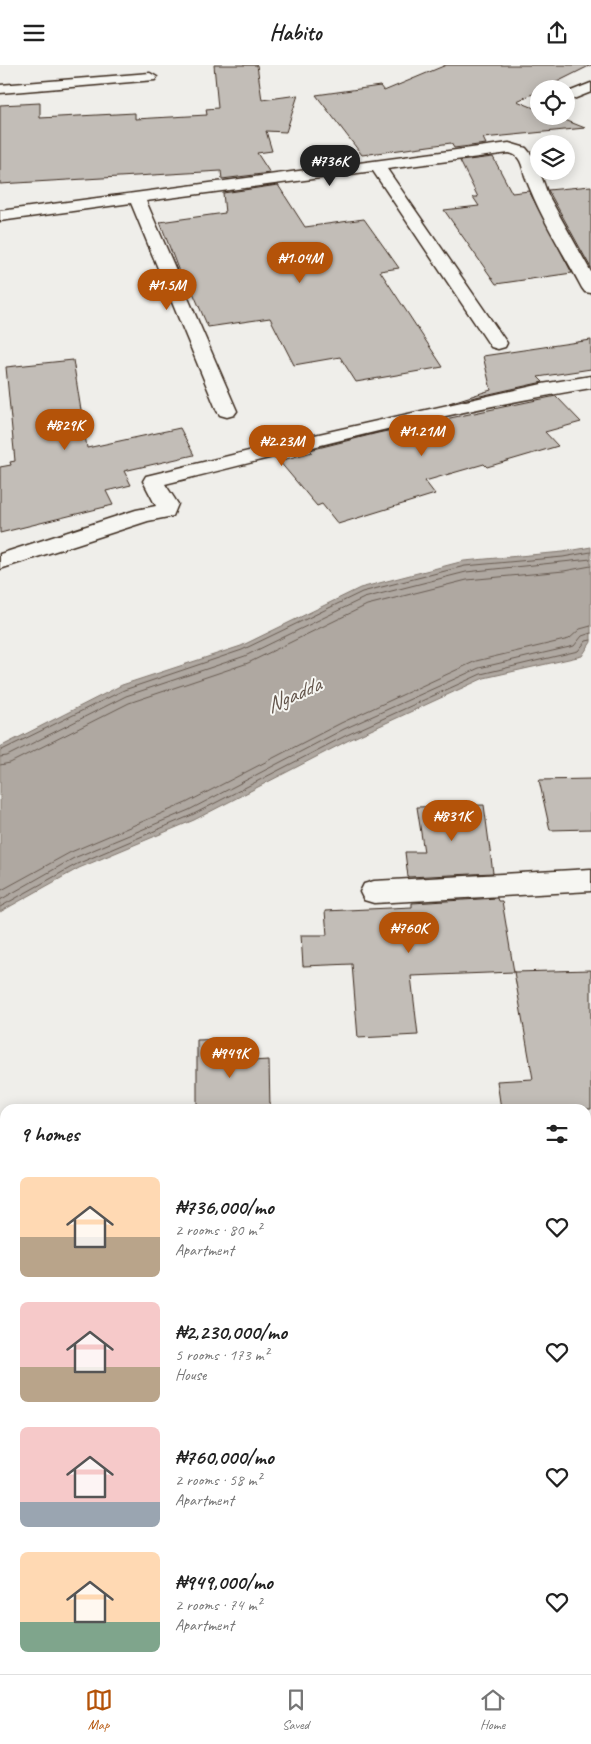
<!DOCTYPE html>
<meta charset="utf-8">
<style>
:root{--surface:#fff;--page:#f6f6f6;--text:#222;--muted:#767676;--line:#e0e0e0;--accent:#b45309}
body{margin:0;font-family:Caveat,sans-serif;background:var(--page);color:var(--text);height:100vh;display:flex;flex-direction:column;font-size:19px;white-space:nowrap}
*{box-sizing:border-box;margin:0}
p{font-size:16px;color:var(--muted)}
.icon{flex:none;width:28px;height:28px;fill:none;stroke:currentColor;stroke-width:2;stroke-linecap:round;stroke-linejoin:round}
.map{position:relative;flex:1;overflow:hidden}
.drawer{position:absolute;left:0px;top:1039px;width:591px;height:571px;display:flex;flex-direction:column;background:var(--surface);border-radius:15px 15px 0 0;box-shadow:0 2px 12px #0003}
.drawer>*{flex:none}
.tools{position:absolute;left:530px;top:15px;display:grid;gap:10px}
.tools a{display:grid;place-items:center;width:45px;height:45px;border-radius:50%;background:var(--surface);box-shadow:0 2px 12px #0003;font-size:25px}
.price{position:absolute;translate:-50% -42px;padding:0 11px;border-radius:18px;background:var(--accent);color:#fff;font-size:16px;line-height:32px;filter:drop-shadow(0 1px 2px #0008)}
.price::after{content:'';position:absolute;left:50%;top:30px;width:15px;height:11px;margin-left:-8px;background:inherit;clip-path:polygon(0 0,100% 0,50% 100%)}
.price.active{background:#222;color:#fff}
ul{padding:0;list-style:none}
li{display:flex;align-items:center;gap:15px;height:125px;padding:0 20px}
li span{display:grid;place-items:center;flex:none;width:140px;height:100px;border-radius:8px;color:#555}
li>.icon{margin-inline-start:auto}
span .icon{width:60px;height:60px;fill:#fffc;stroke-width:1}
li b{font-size:21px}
h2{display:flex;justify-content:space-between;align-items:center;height:60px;padding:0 20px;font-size:21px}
header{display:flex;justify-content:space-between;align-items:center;height:65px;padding:0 20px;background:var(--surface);font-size:22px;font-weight:700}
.dock{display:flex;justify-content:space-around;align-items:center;height:70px;border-top:1px solid var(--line);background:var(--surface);font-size:14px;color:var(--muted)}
.dock a{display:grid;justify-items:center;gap:2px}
.dock .active{color:var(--accent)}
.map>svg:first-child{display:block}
.water{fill:#afa8a1;stroke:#81766d}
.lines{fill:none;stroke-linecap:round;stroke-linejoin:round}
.shore{stroke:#695c52;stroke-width:1}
.building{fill:#c2bdb7;stroke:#3b2a1e}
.street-casing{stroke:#3b2a1e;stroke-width:3}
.street{fill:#f6f6f2;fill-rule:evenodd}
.labels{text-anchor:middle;stroke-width:4;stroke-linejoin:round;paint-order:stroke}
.water-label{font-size:22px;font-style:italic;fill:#64564c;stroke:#f6f6f2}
</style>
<header><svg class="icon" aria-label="menu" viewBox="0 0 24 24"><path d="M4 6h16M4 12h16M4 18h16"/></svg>Habito<svg class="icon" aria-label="share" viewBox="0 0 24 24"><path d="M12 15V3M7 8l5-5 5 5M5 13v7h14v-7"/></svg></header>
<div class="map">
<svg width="591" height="1609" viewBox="0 0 591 1609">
<rect width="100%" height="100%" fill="#efeeea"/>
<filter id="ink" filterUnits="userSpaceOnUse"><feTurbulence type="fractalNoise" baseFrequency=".02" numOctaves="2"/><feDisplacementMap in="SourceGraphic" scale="10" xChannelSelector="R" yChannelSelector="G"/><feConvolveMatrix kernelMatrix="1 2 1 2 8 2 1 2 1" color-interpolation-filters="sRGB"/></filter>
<g filter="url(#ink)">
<path class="water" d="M591,482V577L582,591L484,613L349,675L194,755L79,803L0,847V682L122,620L241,581L360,523L464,496L563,487Z"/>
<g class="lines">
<path class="shore" d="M0,686L124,625L242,585L362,527L465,501L563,492L591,487
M0,692L7,691L126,631L245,591L364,533L466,507L591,494
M0,700L10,698L129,638L248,598L367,540L467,515L564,506L591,501
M0,826L71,787L186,738L341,658L476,596L569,574L580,564L591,561
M0,835L74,793L189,745L344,664L479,603L574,581L582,571L591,568
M0,842L77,799L192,750L347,670L481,609L578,586L586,576L591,575"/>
</g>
<path class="building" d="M214,0H257L262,35L298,30L286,67L266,66L272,86L257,88L270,108L222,114L221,106L0,119V40L40,38V53L135,48V54L207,50L206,44L218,43Z
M446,0H591L543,24H539V26L517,36L539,45V51H555L585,63L483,73L486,79L454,83L451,78L362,90L316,30L380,21L384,26Z
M493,92L512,128L529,126L572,208L496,219L444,145L479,141L473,132H478L460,96Z
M278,120L305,162L364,154L399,203L380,206L443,302L356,317L340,292L294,300L270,253L208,262L188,216L183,217L160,157L225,148L223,128Z
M591,121V203L548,125Z
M591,275V304L538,312L543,317L449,338L491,325L483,291Z
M73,295L87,383L180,363L194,390L124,406L131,420L106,426L113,440L0,468V402L11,400L10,397L15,396L6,302Z
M556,331L581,357L545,367L558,381L487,402L484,399L425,416L435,429L338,459L322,439L317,441L279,396L312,387L310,385L378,368Z
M591,714V764L550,765L539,715Z
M484,740L493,808L408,812L405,787H424L417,742Z
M497,833L498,836H502L514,907L411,911L418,970L358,973L352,899L303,901L301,870H327L325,846L412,842V838Z
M591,905V1044H501L497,1016L533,1014L514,907Z
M230,974L231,997L269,995L270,1044H197V975Z"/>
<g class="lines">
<defs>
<path id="street" d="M150,8L157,12L155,15L0,28V20Z
M591,18V27L566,37V28Z
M509,78L526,83L535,94L548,130L591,207V228L585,227L582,223C563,187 539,150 525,111C522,101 521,90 509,88L387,104L507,278L505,282L498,284L491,282L373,106L146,136L237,346L234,350L227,352L220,350L217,346L131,138L0,156V146Z
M591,311V323C448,346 306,384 165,419L178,439L173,451L148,456L0,504V489L136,445L156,441L143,416L146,411L319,369L542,319Z
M591,804V826L374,838L364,835L360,827L364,819L374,816Z
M586,1091H591V1123H586Z
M0,1259L5,1260V1296L0,1295Z
M408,1605H450V1609H408Z"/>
</defs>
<use href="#street" class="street-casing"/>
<use href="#street" class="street"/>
</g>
</g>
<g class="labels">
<g class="water-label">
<text transform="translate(293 629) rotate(-24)" y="8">Ngadda</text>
</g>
</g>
</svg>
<div class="tools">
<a><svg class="icon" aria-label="locate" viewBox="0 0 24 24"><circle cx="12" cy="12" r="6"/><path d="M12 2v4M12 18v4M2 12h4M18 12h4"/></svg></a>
<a><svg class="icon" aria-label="layers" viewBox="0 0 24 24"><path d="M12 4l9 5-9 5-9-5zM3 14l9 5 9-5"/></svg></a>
</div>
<b class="price active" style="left:330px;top:122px">₦736K</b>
<b class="price" style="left:300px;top:219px">₦1.04M</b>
<b class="price" style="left:167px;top:246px">₦1.5M</b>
<b class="price" style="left:65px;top:386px">₦829K</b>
<b class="price" style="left:422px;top:392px">₦1.21M</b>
<b class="price" style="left:282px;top:402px">₦2.23M</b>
<b class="price" style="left:452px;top:777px">₦831K</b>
<b class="price" style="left:409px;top:889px">₦760K</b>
<b class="price" style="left:230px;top:1014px">₦949K</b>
<section class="drawer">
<h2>9 homes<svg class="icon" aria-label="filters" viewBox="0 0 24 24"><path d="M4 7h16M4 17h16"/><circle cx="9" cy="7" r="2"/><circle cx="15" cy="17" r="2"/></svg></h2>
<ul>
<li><span style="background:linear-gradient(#ffd9b3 60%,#b9a48a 0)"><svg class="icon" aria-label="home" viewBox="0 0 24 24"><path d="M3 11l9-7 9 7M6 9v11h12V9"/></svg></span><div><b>₦736,000/mo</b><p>2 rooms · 80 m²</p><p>Apartment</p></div><svg class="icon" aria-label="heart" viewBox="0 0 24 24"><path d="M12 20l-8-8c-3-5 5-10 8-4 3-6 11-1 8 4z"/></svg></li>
<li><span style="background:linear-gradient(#f6c9c9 65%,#b9a48a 0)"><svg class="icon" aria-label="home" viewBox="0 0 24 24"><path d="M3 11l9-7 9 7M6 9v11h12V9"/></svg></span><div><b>₦2,230,000/mo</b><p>5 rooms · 173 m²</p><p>House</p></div><svg class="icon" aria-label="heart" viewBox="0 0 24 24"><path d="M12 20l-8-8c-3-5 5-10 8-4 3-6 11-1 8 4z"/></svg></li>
<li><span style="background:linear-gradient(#f6c9c9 75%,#9aa5b1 0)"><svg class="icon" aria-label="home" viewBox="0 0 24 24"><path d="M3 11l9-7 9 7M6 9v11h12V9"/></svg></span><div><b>₦760,000/mo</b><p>2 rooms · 58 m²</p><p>Apartment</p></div><svg class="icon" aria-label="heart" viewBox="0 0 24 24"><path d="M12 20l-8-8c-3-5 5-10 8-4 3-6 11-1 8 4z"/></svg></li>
<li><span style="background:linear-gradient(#ffd9b3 70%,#7fa58c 0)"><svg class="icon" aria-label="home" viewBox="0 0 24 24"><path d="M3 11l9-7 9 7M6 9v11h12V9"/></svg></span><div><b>₦949,000/mo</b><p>2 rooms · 74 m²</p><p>Apartment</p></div><svg class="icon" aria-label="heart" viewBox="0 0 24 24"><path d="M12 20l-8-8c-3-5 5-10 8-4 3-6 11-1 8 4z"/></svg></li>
</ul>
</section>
</div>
<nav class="dock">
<a class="active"><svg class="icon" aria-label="map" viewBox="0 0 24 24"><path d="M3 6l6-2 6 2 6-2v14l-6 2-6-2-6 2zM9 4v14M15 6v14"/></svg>Map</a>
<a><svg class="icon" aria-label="saved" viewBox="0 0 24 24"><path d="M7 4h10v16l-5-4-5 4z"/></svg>Saved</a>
<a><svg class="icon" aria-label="home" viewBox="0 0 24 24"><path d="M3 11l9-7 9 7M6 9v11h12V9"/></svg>Home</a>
</nav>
